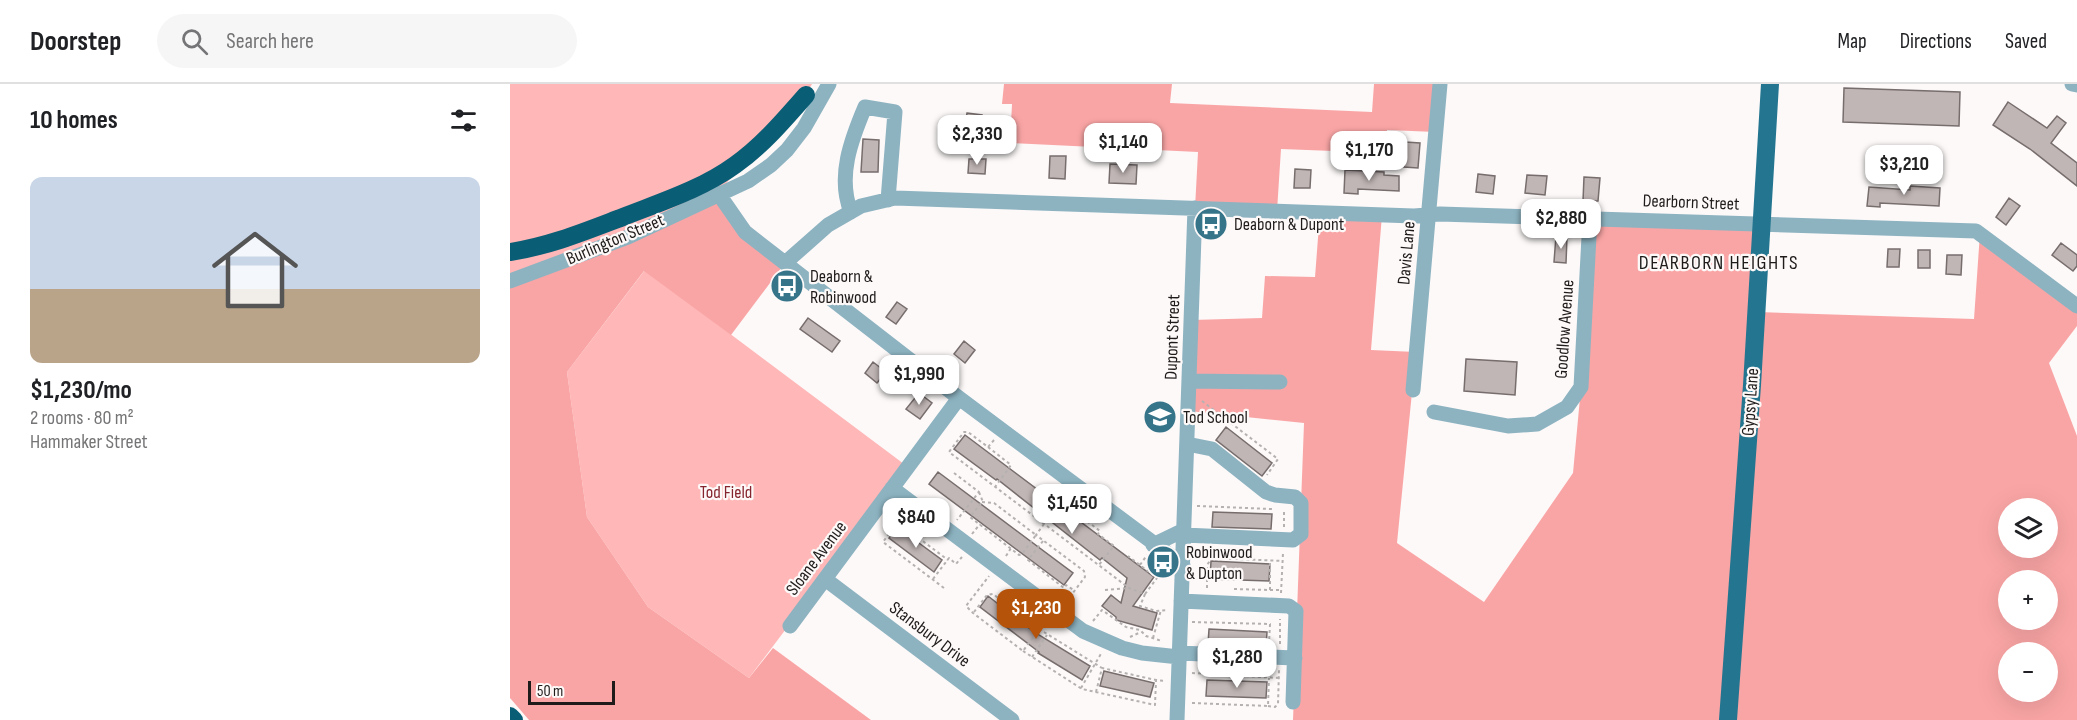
<!DOCTYPE html>
<meta charset="utf-8">
<style>
:root{--surface:#fff;--page:#f6f6f6;--text:#202124;--muted:#757577;--line:#e0e0e0;--accent:#b45309}
body{margin:0;font-family:"Sofia Sans Condensed",sans-serif;background:var(--page);color:var(--text);height:100vh;display:flex;flex-direction:column;font-size:22px;white-space:nowrap}
*{box-sizing:border-box;margin:0}
p{font-size:20px;color:var(--muted)}
.icon{flex:none;width:33px;height:33px;fill:none;stroke:currentColor;stroke-width:2;stroke-linecap:round;stroke-linejoin:round}
.map{position:relative;flex:1;overflow:hidden}
.sheet{display:flex;flex-direction:column;background:var(--surface);width:510px}
.sheet>*{flex:none}
.controls{position:absolute;left:1488px;top:414px;display:grid;gap:12px}
.controls a{display:grid;place-items:center;width:60px;height:60px;border-radius:50%;background:var(--surface);box-shadow:0 6px 24px #0002;font-size:30px}
.scale{position:absolute;left:18px;bottom:15px;width:87px;box-sizing:border-box;padding-left:6px;border:3px solid #1f1b1b;border-top:0;font-size:16px;line-height:21px;white-space:nowrap;color:#1f1b1b;-webkit-text-stroke:4px #fdf9f9;paint-order:stroke}
.price{position:absolute;translate:-50% -51px;padding:0 14px;border-radius:12px;background:#fff;color:#222;font-size:20px;line-height:39px;filter:drop-shadow(0 2px 3px #0008)}
.price::after{content:'';position:absolute;left:50%;top:36px;width:18px;height:14px;margin-left:-9px;background:inherit;clip-path:polygon(0 0,100% 0,50% 100%)}
.price.selected{background:var(--accent);color:#fff}
ul{padding:0;list-style:none}
li{display:grid;align-content:center;gap:12px;height:318px;padding:0 30px}
li+li{border-top:2px solid var(--line)}
li span{display:grid;place-items:center;height:186px;border-radius:12px;color:#555}
li>.icon{margin-inline-start:auto}
span .icon{width:108px;height:108px;fill:#fffc;stroke-width:1}
li b{font-size:26px}
h2{display:flex;justify-content:space-between;align-items:center;height:72px;padding:0 30px;font-size:26px}
header{display:flex;align-items:center;gap:36px;box-sizing:border-box;height:84px;padding:0 30px;background:var(--surface);border-bottom:2px solid var(--line)}
header strong{font-size:28px}
nav{display:flex;gap:33px;margin-inline-start:auto;font-size:21px}
.search{width:420px;height:54px;background:var(--page);display:flex;align-items:center;gap:15px;box-sizing:border-box;padding:0 21px;border-radius:33px;color:var(--muted);font-size:22px}
main{display:flex;flex:1;min-height:0}
.map>svg:first-child{display:block}
.green{fill:#ffb7b7}
.forest{fill:#faa5a5;fill-rule:evenodd}
.building{fill:#c1b6b6;stroke:#776d6d;stroke-width:1.5}
.lines{fill:none;stroke-linecap:round;stroke-linejoin:round}
.path{stroke:#b5b1b1;stroke-width:2;stroke-dasharray:3 3;stroke-linecap:butt}
.minor{stroke:#8db3c1;stroke-width:15}
.major{stroke:#247690;stroke-width:18}
.highway{stroke:#095e76;stroke-width:18}
.labels{text-anchor:middle;stroke-width:4.5;stroke-linejoin:round;paint-order:stroke}
.street-label{font-size:18px;fill:#1f1b1b;stroke:#fdf9f9}
.poi-label{font-size:18px;fill:#1f1b1b;stroke:#fdf9f9;text-anchor:start}
.park-label{font-size:18px;fill:#85242e;stroke:#fdf9f9}
.neighbourhood-label{font-size:20px;letter-spacing:1.5px;fill:#1f1b1b;stroke:#fdf9f9}
</style>
<header>
<strong>Doorstep</strong>
<div class="search"><svg class="icon" aria-label="search" viewBox="0 0 24 24"><circle cx="10" cy="10" r="6"/><path d="M15 15l6 6"/></svg>Search here</div>
<nav><a>Map</a><a>Directions</a><a>Saved</a></nav>
</header>
<main>
<section class="sheet">
<h2>10 homes<svg class="icon" aria-label="filters" viewBox="0 0 24 24"><path d="M4 7h16M4 17h16"/><circle cx="9" cy="7" r="2"/><circle cx="15" cy="17" r="2"/></svg></h2>
<ul>
<li><span style="background:linear-gradient(#c9d6e8 60%,#b9a48a 0)"><svg class="icon" aria-label="home" viewBox="0 0 24 24"><path d="M3 11l9-7 9 7M6 9v11h12V9"/></svg></span><div><b>$1,230/mo</b><p>2 rooms · 80 m²</p><p>Hammaker Street</p></div></li>
</ul>
</section>
<div class="map">
<svg width="1567" height="636" viewBox="0 0 1567 636">
<rect width="100%" height="100%" fill="#fdf9f9"/>
<path class="green" d="M0,0H302L296,11L248,74L220,95L208,109L0,197Z
M135,186L398,383L239,594L138,523L77,433L57,288Z"/>
<path class="forest" d="M494,0H662L660,19L862,28L864,0H930L926,48L877,46L875,69L771,65L767,127L685,124L688,68L500,59L502,20H492Z
M208,109L275,179L221,251L134,187L57,288L77,433L138,523L239,594L263,564L361,636H19L0,614V197Z
M810,128L872,131L861,266L906,268L887,459L974,518L1063,389L1071,303L1080,134L1252,140L1247,228L1464,235L1470,149L1567,222V242L1539,279L1567,352V636H783L794,339L679,327L682,236L752,234L755,192L805,193ZM1498,424H1538V464H1498ZM1498,496H1538V536H1498ZM1498,568H1538V608H1498Z"/>
<path class="building" d="M1334,4L1450,8L1449,42L1333,38Z
M1498,18L1537,44L1547,32L1556,39L1541,59L1567,79V102L1520,65L1483,41Z
M457,29L472,31L470,45L455,43Z
M353,55L369,56L368,88H351Z
M895,58L910,59L908,84L894,83Z
M540,72H556L555,95L539,94Z
M459,75H476L475,90L458,89Z
M600,80L627,81L626,100L599,99Z
M785,85L801,86L800,104H784Z
M835,86L874,88V91L889,92V107L848,105V110L834,109Z
M968,90L985,92L983,110L966,108Z
M1017,91L1037,92L1035,111L1015,109Z
M1074,93L1090,94L1088,117H1073Z
M1400,102L1430,104L1429,122L1370,119V123L1357,122L1359,103L1400,106Z
M1499,114L1510,122L1496,141L1486,133Z
M1046,152L1057,153L1056,179L1044,178Z
M1551,159L1567,171V182L1563,187L1542,171Z
M1378,165H1390L1389,183H1377Z
M1408,166H1420V184H1408Z
M1437,171H1452L1451,191L1436,190Z
M387,218L397,225L386,240L376,233Z
M298,234L330,257L322,268L290,245Z
M454,257L465,266L455,279L444,270Z
M956,275L1007,278L1005,311L954,307Z
M363,278L376,288L367,299L355,289Z
M409,309L422,319L410,335L396,325Z
M716,343L762,379L752,392L706,356Z
M455,351L644,493L623,522L647,529L642,546L606,536V533L592,522L601,511L611,519L617,494L592,474L590,476L487,395L486,396L444,365Z
M428,388L563,489L554,501L419,400Z
M703,428L762,430L761,445L702,443Z
M387,443L432,476L424,488L379,454Z
M701,477L760,480L759,497L700,495Z
M478,512L524,548L580,582L572,596L528,569L529,568L470,523Z
M699,545L757,548L756,563L698,560Z
M594,587L644,599L640,613L590,602Z
M697,596L757,598L756,614L696,612Z"/>
<g class="lines">
<path class="path" d="M692,317L768,375L757,391
M484,356L478,363L458,348H454L439,368L619,504L635,510L647,494L618,472
M478,363L501,381L485,403
M444,389L469,408L447,436
M469,408L473,418
M472,418L484,419L526,451L512,470L509,471L460,433Z
M687,422L762,425
M558,423L590,447L588,450L604,462L588,482
M534,440L526,451L574,487L575,493L556,518
M774,443V425
M462,450L470,440
M533,457L518,476L554,504L556,501L565,507
M496,472L501,464
M630,481L637,471
M423,495L439,474L446,480L452,473
M434,504L373,458L387,439L390,440L438,476
M697,504V481L702,474L773,477
M724,505L760,506V476
M595,506L619,504
M760,506H771
M771,509L773,469
M635,510L630,522L646,527L658,526
M505,526L512,517
M464,528L477,511L483,510L529,545L513,567L463,529L456,522L479,492
M536,535L529,545L592,584
M583,537L592,526L616,543L630,546L636,552L652,557
M682,538L760,540L759,559
M620,553L631,548
M643,554L651,526
M770,560V535
M513,567L572,605L645,621L646,596L655,597
M522,573L537,551
M682,589L769,594
M571,604L592,568
M586,608L592,584L646,596
M682,619L758,622L759,594
M758,622L765,623L768,620L769,586"/>
<path class="minor" d="M1562,0L1567,1
M208,109L235,148L449,314L673,481
M341,128C327,93 341,56 355,23L385,28L378,116
M275,179L318,141L351,122L385,114L904,132L930,130L1466,147L1567,222
M0,197L118,153L238,97L261,81L277,66L294,44L319,0
M680,297L770,298
M903,306L930,0
M924,328L998,342L1027,340L1057,323L1071,303L1080,134
M382,404L573,547L612,564L632,569L669,573
M674,451L783,456L791,450V419L785,413L765,411L756,408L702,365L677,360
M643,461L674,446
M315,495L502,636
M671,517L779,522L786,527L783,618
M280,542L449,314
M669,569L785,574
M667,636L685,124"/>
<path class="major" d="M1218,636L1242,301L1260,0"/>
<path class="highway" d="M0,168C40,162 76,147 113,133C151,118 192,105 225,81C252,62 274,36 296,11
M0,632L4,636"/>
</g>
<defs>
<symbol id="bus-disc" viewBox="-11 -11 22 22"><circle r="9.5" fill="#367489" stroke="#fdf9f9"/><path d="M-5-6H5V4H4V6H2V4H-2V6H-4V4H-5ZM-3.5-4V0h7V-4ZM-3.5 1.2v1.5H-2V1.2ZM2 1.2v1.5H3.5V1.2Z" fill="#fff"/></symbol>
<symbol id="school-disc" viewBox="-11 -11 22 22"><circle r="9.5" fill="#367489" stroke="#fdf9f9"/><path d="M0-5L7-2L0 1L-7-2ZM-4 1L0 2.5L4 1V4Q0 6-4 4Z" fill="#fff"/></symbol>
</defs>
<g fill-rule="evenodd">
<use href="#bus-disc" x="682" y="121" width="38" height="38"/>
<use href="#bus-disc" x="258" y="183" width="38" height="38"/>
<use href="#school-disc" x="631" y="314" width="38" height="38"/>
<use href="#bus-disc" x="634" y="459" width="38" height="38"/>
</g>
<g class="labels">
<g class="street-label">
<text transform="translate(1181 118) rotate(2)" y="6">Dearborn Street</text>
<text transform="translate(105 155) rotate(-23)" y="6">Burlington Street</text>
<text transform="translate(896 169) rotate(-85)" y="6">Davis Lane</text>
<text transform="translate(1054 245) rotate(-86)" y="6">Goodlow Avenue</text>
<text transform="translate(662 253) rotate(-88)" y="6">Dupont Street</text>
<text transform="translate(1240 318) rotate(-86)" y="6">Gypsy Lane</text>
<text transform="translate(306 474) rotate(-53)" y="6">Sloane Avenue</text>
<text transform="translate(420 550) rotate(37)" y="6">Stansbury Drive</text>
</g>
<g class="poi-label">
<text x="724" y="146">Deaborn &amp; Dupont</text>
<text x="300" y="198">Deaborn &amp;<tspan x="300" dy="21">Robinwood</tspan></text>
<text x="673" y="339">Tod School</text>
<text x="676" y="474">Robinwood<tspan x="676" dy="21">&amp; Dupton</tspan></text>
</g>
<g class="park-label">
<text x="216" y="414">Tod Field</text>
</g>
<g class="neighbourhood-label">
<text x="1209" y="185">DEARBORN HEIGHTS</text>
</g>
</g>
</svg>
<div class="controls">
<a><svg class="icon" aria-label="layers" viewBox="0 0 24 24"><path d="M12 4l9 5-9 5-9-5zM3 14l9 5 9-5"/></svg></a>
<a>+</a>
<a>−</a>
</div>
<div class="scale">50 m</div>
<b class="price" style="left:467px;top:82px">$2,330</b>
<b class="price" style="left:613px;top:90px">$1,140</b>
<b class="price" style="left:859px;top:98px">$1,170</b>
<b class="price" style="left:1394px;top:112px">$3,210</b>
<b class="price" style="left:1051px;top:166px">$2,880</b>
<b class="price" style="left:409px;top:322px">$1,990</b>
<b class="price" style="left:562px;top:451px">$1,450</b>
<b class="price" style="left:406px;top:465px">$840</b>
<b class="price selected" style="left:526px;top:556px">$1,230</b>
<b class="price" style="left:727px;top:605px">$1,280</b>
</div>
</main>
